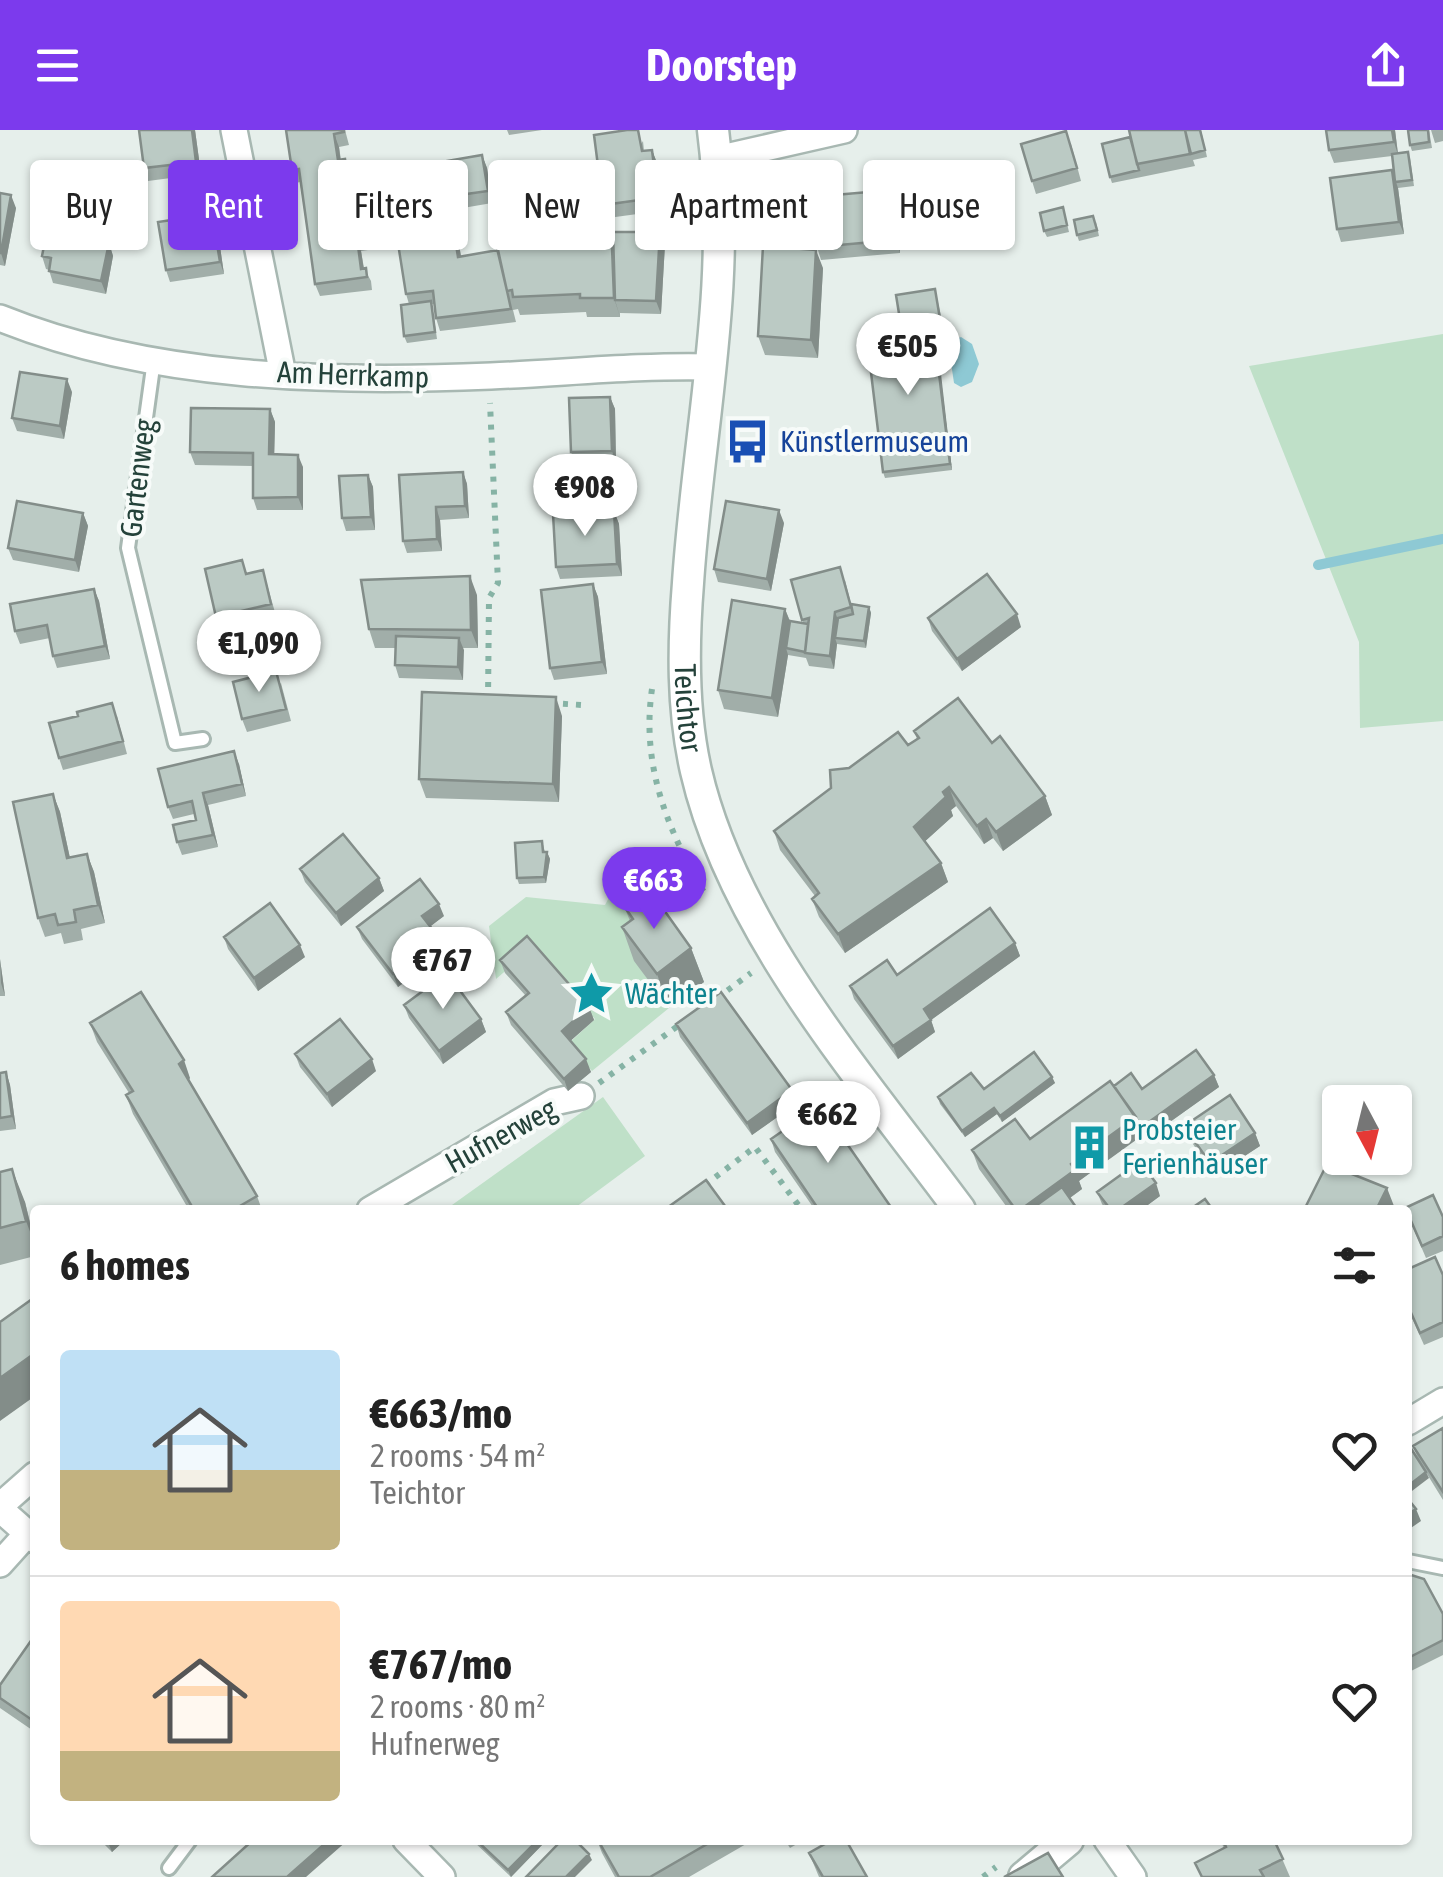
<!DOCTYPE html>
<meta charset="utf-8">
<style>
:root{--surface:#fff;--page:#f2f2f2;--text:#222;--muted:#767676;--line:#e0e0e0;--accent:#7c3aed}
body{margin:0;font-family:"Asap Condensed",sans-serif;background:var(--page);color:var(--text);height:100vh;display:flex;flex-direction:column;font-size:38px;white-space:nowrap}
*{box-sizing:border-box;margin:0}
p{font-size:32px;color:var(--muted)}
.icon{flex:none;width:55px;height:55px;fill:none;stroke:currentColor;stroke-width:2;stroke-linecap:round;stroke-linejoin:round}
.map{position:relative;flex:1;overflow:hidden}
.panel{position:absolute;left:30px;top:1075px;width:1382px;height:640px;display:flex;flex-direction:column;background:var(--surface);border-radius:10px;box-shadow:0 2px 8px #0004}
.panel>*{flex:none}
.guide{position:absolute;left:30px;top:30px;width:1385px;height:90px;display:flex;gap:20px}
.needle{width:65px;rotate:173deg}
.controls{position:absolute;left:1322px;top:955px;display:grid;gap:20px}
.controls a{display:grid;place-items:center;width:90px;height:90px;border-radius:10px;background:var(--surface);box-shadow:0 2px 8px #0004;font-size:50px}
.price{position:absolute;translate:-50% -85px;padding:0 22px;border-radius:35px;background:#fff;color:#222;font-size:32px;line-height:65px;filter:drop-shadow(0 2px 5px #0008)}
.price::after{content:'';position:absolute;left:50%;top:60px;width:30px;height:22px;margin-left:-15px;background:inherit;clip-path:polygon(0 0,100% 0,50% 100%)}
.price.selected{background:var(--accent);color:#fff}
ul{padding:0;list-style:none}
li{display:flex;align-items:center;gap:30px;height:250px;padding:0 30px}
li+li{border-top:2px solid var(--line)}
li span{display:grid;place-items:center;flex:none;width:280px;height:200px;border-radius:10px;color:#555}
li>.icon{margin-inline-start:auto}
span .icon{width:120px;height:120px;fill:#fffc;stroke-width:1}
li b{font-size:42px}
h2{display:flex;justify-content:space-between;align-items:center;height:120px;padding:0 30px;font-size:42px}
.tag{padding:0 35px;border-radius:10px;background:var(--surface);box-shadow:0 2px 8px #0004;font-size:35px;line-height:90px}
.tag.selected{background:var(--accent);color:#fff}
header{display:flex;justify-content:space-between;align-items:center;height:130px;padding:0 30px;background:var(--accent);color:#fff;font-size:45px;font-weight:700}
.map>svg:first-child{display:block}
.green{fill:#bfe0c8}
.water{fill:#8ec9d4}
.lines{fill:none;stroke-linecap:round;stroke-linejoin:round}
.stream{stroke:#8ec9d4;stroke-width:10}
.service-casing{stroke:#a8b8b2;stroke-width:18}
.minor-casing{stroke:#a8b8b2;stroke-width:30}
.tertiary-casing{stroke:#a8b8b2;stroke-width:35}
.path{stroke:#86b3a5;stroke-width:6;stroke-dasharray:5 8;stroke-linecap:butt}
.service{stroke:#fff;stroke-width:12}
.minor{stroke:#fff;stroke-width:25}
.tertiary{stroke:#fff;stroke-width:30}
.wall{fill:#a1aea9}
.shaded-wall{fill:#838d89}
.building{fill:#bbcac4;stroke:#838d89;stroke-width:2.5}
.labels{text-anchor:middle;stroke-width:8;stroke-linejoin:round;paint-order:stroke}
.street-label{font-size:30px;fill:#24423a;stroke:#f7fbf9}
.transit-label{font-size:30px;fill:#164399;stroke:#f7fbf9;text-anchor:start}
.culture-label{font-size:30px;fill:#0d838f;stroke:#f7fbf9;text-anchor:start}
</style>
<header><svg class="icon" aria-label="menu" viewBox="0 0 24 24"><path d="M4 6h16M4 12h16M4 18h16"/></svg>Doorstep<svg class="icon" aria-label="share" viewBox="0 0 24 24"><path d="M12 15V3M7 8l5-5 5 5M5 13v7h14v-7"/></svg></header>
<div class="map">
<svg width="1443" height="1747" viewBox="0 0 1443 1747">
<rect width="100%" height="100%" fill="#e6efeb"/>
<path class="green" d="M1443,204V591L1360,598L1359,512L1249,236Z
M625,738L662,793L635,831L669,878L592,941L568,914L595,889L532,818L496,849L489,796L526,767L605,775Z
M603,967L645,1026L572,1080H445Z"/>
<path class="water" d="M961,207L972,214L979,234L972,252L961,257L954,253L950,226L952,211Z"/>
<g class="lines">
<path class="stream" d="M1318,435L1443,409"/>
<defs>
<path id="service" d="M154,230L128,418L175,613L203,609
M1408,1431L1443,1438
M169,1738L190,1710"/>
<path id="minor" d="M234,0L283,245
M717,29L844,0
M0,188C151,249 330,253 491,246C564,243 639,235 712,237
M370,1080L554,972L581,966
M1408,1292L1443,1271
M0,1376L35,1345
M0,1379L35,1410
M0,1434L27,1404
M406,1710L442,1747
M1107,1710L1133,1747"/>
<g id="tertiary">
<path id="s1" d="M713,0C733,153 698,301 688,453C683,515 682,580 696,641C733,802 864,950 960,1080"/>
<path d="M1024,1747L1068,1710"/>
</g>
</defs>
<use href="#service" class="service-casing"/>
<use href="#minor" class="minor-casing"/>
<use href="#tertiary" class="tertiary-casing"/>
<path class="path" d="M652,559C641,635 667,699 705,764
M488,570L489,468L498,453L490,273
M550,573L582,575
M717,868L751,843
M599,953L682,893
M705,1055L755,1017L802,1080
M983,1747L996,1737"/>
<use href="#service" class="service"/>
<use href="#minor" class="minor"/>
<use href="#tertiary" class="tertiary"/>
</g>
<path class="wall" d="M139,0H195L201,44L148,51L144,38Z
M286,0H345L349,15L339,17L341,30L349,42L352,63L356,62L361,75L362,83L355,84L357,100L367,111L368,120L361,121L364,138L371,151L372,160L320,166L315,154L300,52L296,53L292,40Z
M507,0H542L509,5Z
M1201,0L1207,27L1193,30L1195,36L1112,53L1110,47L1130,7Z
M1326,0H1395L1398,23L1410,28L1414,56L1398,58L1404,104L1341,112L1337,99L1394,46L1392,26L1334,33L1329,20Z
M1429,0L1432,18L1412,21L1410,15Z
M1431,0H1443V11L1435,13Z
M643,11L644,21L652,20L657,33L660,58L649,60L652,82L608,88L603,75Z
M1071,14L1081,51L1036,64L1032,51Z
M482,25L487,38L492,73L457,79L452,66Z
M984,51L988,99L936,104L931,91Z
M449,54L461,126L498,120L512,94L515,103L576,100L611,92L614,102H660L665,114L661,184L620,183V187H587L586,182L520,185L518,179L513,180L516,192L440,201L436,188L434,174H432L437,209L407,213L404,206L409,174L406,164Z
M588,57L592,70L589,91L546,89L549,97L521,101L502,72L498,60Z
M0,63L16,78L5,136L0,135Z
M896,73L900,123L821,130L817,117Z
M1063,77L1069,102L1047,107L1044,101Z
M1096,92L1099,106L1079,111L1077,105Z
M84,93L89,106L88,109L109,113L113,126L106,164L53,153L49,140L46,139L42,126Z
M217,96L224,144L170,152L166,140Z
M823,138L818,228L765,225L758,206Z
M935,159L943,195L934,197L952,340L885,348L883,342L901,197L896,165Z
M72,262L64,309L17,301L12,288Z
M610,267L615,279L616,333L576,335L571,322Z
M270,279L275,292L274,324L303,337V380H257L253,368V336L195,335L190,322Z
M463,342L467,354L469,388L440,390L442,421L407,423L403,411Z
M368,345L373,357L375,400L346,401L342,388Z
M614,381L619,394L622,446L560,449L556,437Z
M83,383L88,396L79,442L13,430L8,418Z
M784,393L771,461L718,452L714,439Z
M263,440L276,486L221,499L216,487L247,444Z
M791,450H845L851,474L869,477L871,483L866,518L837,514L834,539L809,536L806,528L788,525L778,587L724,579L718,560L785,479L790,491L803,493Z
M593,454L598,467L607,544L554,550L550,538Z
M94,459L99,471L110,529L57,538L53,526L50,508L20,514L15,501Z
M477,465L478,518H463V550L399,548L395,535V518H375L369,499Z
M928,488L1021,497L962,541L932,501Z
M281,553L291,591L247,602L242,589Z
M117,586L127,624L63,640L59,628Z
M562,586L559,672L426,668L419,649Z
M914,601L992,613L1045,666L1052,685L1003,721L993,708L984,714L956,676L951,680L953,686L925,711L941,733L948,752L845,823L819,787L812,769L815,766L780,720L774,701L831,658L849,638L908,615L917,609Z
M239,634L246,666L208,675L218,717L182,725L177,712L196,690L194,684L173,689L168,677Z
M53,664L60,682L70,728L87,724L94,742L105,793L81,799L83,810L64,814L61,803L45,807L38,788Z
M542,711L545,722H547L550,729L546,753L519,754L517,748Z
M300,739L379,748L384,761L341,796L305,752Z
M624,776L691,818L704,852L669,878L634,831L622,797L630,791Z
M444,786L430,796L440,809L444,822L398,857L362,809L357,797Z
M224,807L305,827L258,861L228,819Z
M1015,813L1020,826L931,890L935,902L898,929L854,869L850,856Z
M0,829L5,866H0Z
M500,830L589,877L594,890L570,911L591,942L568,961L511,895L506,882L526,866L505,843Z
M404,875L481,889L486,902L443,934L409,888Z
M90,893L190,948L189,950L257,1066L262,1080H189L133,984L126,965L129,963L97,912Z
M676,894L797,973L752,1005L680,907Z
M295,924L376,941L332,977L300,937Z
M6,942L10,955L16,999L0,1001V943Z
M1214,945L1219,957L1146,1009L1143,1004L1079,1051L1082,1059L1070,1068L1078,1080H1009L979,1039L972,1020L1030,1009L1114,956L1142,959Z
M1052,947L1055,953L1002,992L997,984L965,1007L940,974L938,967Z
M1184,996L1255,1003L1260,1016L1214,1046L1189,1008Z
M771,1009L893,1080H815L775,1022Z
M0,1042L25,1072L35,1112V1126L0,1135Z
M1097,1062L1160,1066L1141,1080H1106L1102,1074Z
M1408,1086L1443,1087V1121L1426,1128Z
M1408,1139L1443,1145V1207L1424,1215L1408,1179Z
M1443,1298V1370L1419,1331L1413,1316Z
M1408,1444L1443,1484V1525L1409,1542Z
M35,1505V1602L0,1578V1555Z
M100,1710H125L112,1722Z
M472,1710H541L543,1714L511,1747Z
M597,1710H753L689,1747H615L602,1723Z
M785,1710H804L790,1718Z
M1220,1710H1274L1290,1747H1201L1195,1733L1224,1718Z
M809,1723L867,1747H819Z"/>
<path class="shaded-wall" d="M192,0H195L201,44L196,32Z
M1392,0H1395L1398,25L1394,12Z
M334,4L339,17L342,43L338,30Z
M652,20L657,33L660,58L655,45Z
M482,25L487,38L492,73L488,61Z
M345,29L349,42L353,71L350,63Z
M979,39L984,51L988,99L984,86Z
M1392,40L1398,58L1404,104L1399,92Z
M444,42L449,54L463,139L458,127Z
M644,47L649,60L652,82L647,69Z
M588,57L592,70L589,91L584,79Z
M891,60L896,73L900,123L895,110Z
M11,65L16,78L5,136L1,123Z
M351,71L355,84L358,108L354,100Z
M212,84L217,96L224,144L220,132Z
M611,92L617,111L615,170L620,187L614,168Z
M84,93L89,106L86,121L81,108Z
M660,102L665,114L661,184L656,171Z
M357,108L361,121L365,147L361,139Z
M109,113L113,126L106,164L101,151Z
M816,120L823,138L818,228L811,210Z
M933,194L936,200L952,340L950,334Z
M67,249L72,262L64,309L60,296Z
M610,267L615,279L616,333L612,321Z
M270,279L275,292L274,337L269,324Z
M298,325L303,337V380L298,367Z
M463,342L467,354L469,388L465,376Z
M368,345L373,357L375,400L371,387Z
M436,377L440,390L442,421L437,409Z
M779,380L784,393L771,461L767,449Z
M614,381L619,394L622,446L617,434Z
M83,383L88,396L79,442L75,430Z
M470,446L477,465L478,518L471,500Z
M593,454L598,467L607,544L602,532Z
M94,459L99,471L110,529L105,516Z
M869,477L871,483L866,518L864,511Z
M785,479L792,497L786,518L788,525L778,587L772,568Z
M835,482L840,495L835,508L837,514L834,539L830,526Z
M1017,484L1021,497L962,541L957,529Z
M459,508L464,520L463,550L458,537Z
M556,567L562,586L559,672L553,654Z
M234,621L239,634L246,666L242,654Z
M949,657L956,676L951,680L953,686L921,715L914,697L943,662Z
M203,663L208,675L218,717L213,705Z
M53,664L60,682L74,747L67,728Z
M1045,666L1052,685L1003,721L996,702Z
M986,689L993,708L984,714L977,696Z
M547,722L550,729L546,753L544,747Z
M87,724L94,742L105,793L98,775Z
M941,733L948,752L845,823L838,804Z
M379,748L384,761L341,796L336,783Z
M439,774L444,786L427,799L422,786Z
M440,809L444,822L398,857L393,844Z
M1015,813L1020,826L931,890L935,902L898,929L893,916L924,879Z
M300,815L305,827L258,861L254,848Z
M691,818L704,852L669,878L657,844Z
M0,829L5,866L1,853Z
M589,877L594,890L567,914L562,901Z
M481,889L486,902L443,934L439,921Z
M372,929L376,941L332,977L327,964Z
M586,929L591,942L568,961L564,949Z
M184,930L190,948L186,952L179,934Z
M6,942L10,955L16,999L12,986Z
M1214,945L1219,957L1146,1009L1142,997Z
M1052,947L1055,953L1002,992L1000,986Z
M792,960L797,973L752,1005L747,993Z
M994,978L997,984L965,1007L962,1001Z
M1136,987L1143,1005L1079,1051L1082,1059L1053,1080H1020L1071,1034Z
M1255,1003L1260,1016L1214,1046L1210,1033Z
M12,1039L25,1072L35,1115L26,1091Z
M1156,1053L1160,1066L1141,1080H1118Z
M1387,1058L1394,1076L1392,1080H1376Z
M35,1223V1266L0,1291V1248Z
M1426,1342L1429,1348L1408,1364V1356Z
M1416,1379L1421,1391L1408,1400V1384Z
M107,1710H125L112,1722Z
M329,1710H348L306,1747H287Z
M538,1710H541L543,1714L511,1747L508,1740Z
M589,1724L592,1730L575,1747H566Z"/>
<path class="building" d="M139,0H192L196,32L144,38Z
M286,0H344V2L334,4L338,30L345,29L350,63L356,62L357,70L351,71L354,100L363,99L364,107L357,108L361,139L366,138L367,147L315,154L299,39L292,40Z
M627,0H638L642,21L652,20L655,45L644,47L647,69L603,75L594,5Z
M1129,0H1185L1190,24L1137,34Z
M1185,0H1200L1205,20L1191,24Z
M1326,0H1392L1394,12L1329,20Z
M1408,0H1428L1429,12L1410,15Z
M1066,1L1077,38L1032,51L1021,14Z
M1130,7L1139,40L1110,47L1102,14Z
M1408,22L1412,50L1395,52L1392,24Z
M482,25L488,61L452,66L447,31Z
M518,34L588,57L584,79L542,76L544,84L516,89L498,60Z
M979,39L984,86L931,91L927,44Z
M1392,40L1399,92L1337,99L1330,48Z
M444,42L458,127L498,120L511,179L436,188L433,161L406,164L388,50Z
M891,60L895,110L817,117L812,67Z
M0,63L11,65L1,123H0Z
M1063,77L1067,95L1044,101L1040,83Z
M212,84L220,132L166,140L158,92Z
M50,86L84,93L81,108L109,113L101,151L49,141L51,128L42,126Z
M1093,86L1097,100L1077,105L1074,90Z
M611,92L614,168H580V164L513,167L512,160L507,161L492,97L512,94L513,103L576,100L583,93Z
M613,102H660L656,171L615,170Z
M763,116L816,120L811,210L758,206Z
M935,159L940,189L901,196L896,165Z
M431,171L435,202L404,206L401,175Z
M933,194L950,334L883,342L866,201Z
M20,242L67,249L60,296L12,288Z
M610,267L612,321L571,322L569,268Z
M191,278L270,279L269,324L298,325V367L253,368V323L190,322Z
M463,342L465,376L436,377L437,409L403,411L399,345Z
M368,345L371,387L342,388L339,346Z
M17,371L83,383L75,430L8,418Z
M726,371L779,380L767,449L714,439Z
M614,381L617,434L556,437L553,384Z
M242,430L246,444L263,440L271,474L216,487L205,439Z
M840,437L851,477L835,482L830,526L805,523L809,488L802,490L791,450Z
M987,444L1017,484L957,529L928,488Z
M470,446L471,500L369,499L361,450Z
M593,454L602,532L550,538L541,460Z
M94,459L105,516L53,526L47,495L15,501L10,474Z
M732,470L785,479L772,568L718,560Z
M851,474L869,477L864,511L835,508L838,488L853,484Z
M790,491L808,494L805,522L786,518Z
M396,506L459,508L458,537L395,535Z
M276,541L286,579L242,589L233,552Z
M422,562L556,567L553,654L419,649Z
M958,568L992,613L1000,606L1045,666L996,702L986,689L977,696L949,657L943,662L946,667L914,697L941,733L838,804L812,769L819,763L774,701L831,658L830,640L849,638L898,602L908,615L919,608L914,601Z
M112,573L123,611L59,628L49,593L78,586L77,582Z
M234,621L242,654L203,663L213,705L177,712L173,695L196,690L192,671L168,677L158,639Z
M53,664L67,728L87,724L98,775L74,780L76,792L58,795L55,784L38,788L13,672Z
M343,704L379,748L336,783L300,739Z
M542,711L543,722H547L544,747L517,748L515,713Z
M420,749L439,774L422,786L440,809L393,844L357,797Z
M649,759L691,818L657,844L622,797L633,789L624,776Z
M270,773L300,815L254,848L224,807Z
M990,778L1015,813L924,879L931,890L893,916L850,856L887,830L897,845Z
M527,806L589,877L562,901L586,929L564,949L506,882L529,863L500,830Z
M447,843L481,889L439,921L404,875Z
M141,862L184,930L179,934L257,1066L233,1080H194L126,965L133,961L90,893Z
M721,862L792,960L747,993L676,894Z
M340,889L372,929L327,964L295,924Z
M1196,920L1214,945L1142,997L1114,956L1131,943L1142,959Z
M1034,922L1052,947L1000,986L994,978L962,1001L938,967L971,943L984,959Z
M6,942L12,986L0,988V943Z
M1110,951L1136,987L1071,1034L1075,1040L1020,1080H1016L972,1020L1015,989L1030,1009Z
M1230,965L1255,1003L1210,1033L1184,996Z
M820,975L893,1080H819L771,1009Z
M1140,1031L1156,1053L1118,1080H1111L1097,1062Z
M1327,1034L1387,1058L1376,1080H1304Z
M12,1039L26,1091L0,1098V1042Z
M706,1050L728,1080H664Z
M1062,1057L1078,1080H1030Z
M1433,1065L1443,1087V1106L1422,1116L1408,1084V1080L1405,1078Z
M1205,1069L1213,1080H1189Z
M1435,1127L1443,1145V1192L1420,1203L1408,1176V1139Z
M35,1167V1223L0,1248V1192Z
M1443,1298V1362L1413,1316Z
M1412,1320L1426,1342L1408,1356V1324Z
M1408,1369L1416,1379L1408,1384Z
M1408,1444L1424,1449L1443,1484V1510L1408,1528Z
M35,1505V1592L0,1568V1555Z
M253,1710H329L287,1747H212Z
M476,1710H538L508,1740Z
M562,1710H575L589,1724L566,1747H526Z
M598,1710H714L650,1747H619Z
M832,1710H846L867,1747H823L809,1723Z
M1223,1710H1274L1283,1729L1260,1740L1264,1747H1202L1195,1733L1226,1717Z
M1048,1723L1063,1747H1004Z"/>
<defs>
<symbol id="bus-bare" viewBox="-9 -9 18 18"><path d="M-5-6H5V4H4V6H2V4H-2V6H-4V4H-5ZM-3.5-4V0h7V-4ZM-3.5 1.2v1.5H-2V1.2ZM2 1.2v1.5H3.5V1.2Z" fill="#1a4fb4" stroke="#f7fbf9" stroke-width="2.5" paint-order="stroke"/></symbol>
<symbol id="sight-bare" viewBox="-9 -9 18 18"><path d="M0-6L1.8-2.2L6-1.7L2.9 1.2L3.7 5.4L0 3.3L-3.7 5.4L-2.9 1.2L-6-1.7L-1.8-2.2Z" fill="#0f9aa8" stroke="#f7fbf9" stroke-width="2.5" paint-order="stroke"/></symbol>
<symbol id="building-bare" viewBox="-9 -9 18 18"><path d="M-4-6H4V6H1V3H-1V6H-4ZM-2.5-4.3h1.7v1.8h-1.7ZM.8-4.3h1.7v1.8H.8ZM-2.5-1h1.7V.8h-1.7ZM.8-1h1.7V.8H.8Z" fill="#0f9aa8" stroke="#f7fbf9" stroke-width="2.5" paint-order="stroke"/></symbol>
</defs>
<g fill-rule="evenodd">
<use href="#bus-bare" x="716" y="280" width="63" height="63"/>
<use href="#sight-bare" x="560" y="832" width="63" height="63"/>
<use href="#building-bare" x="1058" y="986" width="63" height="63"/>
</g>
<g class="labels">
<g class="street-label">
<text transform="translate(353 245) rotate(2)" y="10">Am Herrkamp</text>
<text transform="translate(138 348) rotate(-83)" y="10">Gartenweg</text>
<text dy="10" stroke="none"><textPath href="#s1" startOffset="580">Teichtor</textPath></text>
<text transform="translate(501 1006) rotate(-29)" y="10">Hufnerweg</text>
</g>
<g class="transit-label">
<text x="780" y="322">Künstlermuseum</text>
</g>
<g class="culture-label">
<text x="625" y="874">Wächter</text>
<text x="1122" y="1010">Probsteier<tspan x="1122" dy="34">Ferienhäuser</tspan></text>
</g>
</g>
</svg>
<div class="controls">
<a><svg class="needle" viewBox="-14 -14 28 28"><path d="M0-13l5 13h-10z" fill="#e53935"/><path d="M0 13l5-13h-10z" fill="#767676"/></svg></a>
</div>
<b class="price" style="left:908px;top:268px">€505</b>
<b class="price" style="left:585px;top:409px">€908</b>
<b class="price" style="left:259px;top:565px">€1,090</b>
<b class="price selected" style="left:654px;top:802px">€663</b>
<b class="price" style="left:443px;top:882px">€767</b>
<b class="price" style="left:828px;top:1036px">€662</b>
<div class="guide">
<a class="tag">Buy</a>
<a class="tag selected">Rent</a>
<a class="tag">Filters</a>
<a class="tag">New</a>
<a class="tag">Apartment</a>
<a class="tag">House</a>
</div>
<section class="panel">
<h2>6 homes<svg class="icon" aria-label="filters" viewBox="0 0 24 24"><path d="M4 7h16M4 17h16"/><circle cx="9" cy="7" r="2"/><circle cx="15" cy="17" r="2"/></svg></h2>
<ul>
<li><span style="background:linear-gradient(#bfe0f5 60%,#c2b280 0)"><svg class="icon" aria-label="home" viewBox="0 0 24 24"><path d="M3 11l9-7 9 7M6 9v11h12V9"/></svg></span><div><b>€663/mo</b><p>2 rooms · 54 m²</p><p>Teichtor</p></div><svg class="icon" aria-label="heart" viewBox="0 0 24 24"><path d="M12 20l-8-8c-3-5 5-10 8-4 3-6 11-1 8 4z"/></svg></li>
<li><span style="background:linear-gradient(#ffd9b3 75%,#c2b280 0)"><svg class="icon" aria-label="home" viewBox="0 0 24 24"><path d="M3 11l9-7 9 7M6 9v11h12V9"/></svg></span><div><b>€767/mo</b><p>2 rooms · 80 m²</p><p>Hufnerweg</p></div><svg class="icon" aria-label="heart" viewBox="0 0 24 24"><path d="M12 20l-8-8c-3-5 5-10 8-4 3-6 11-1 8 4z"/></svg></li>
</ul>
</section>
</div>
